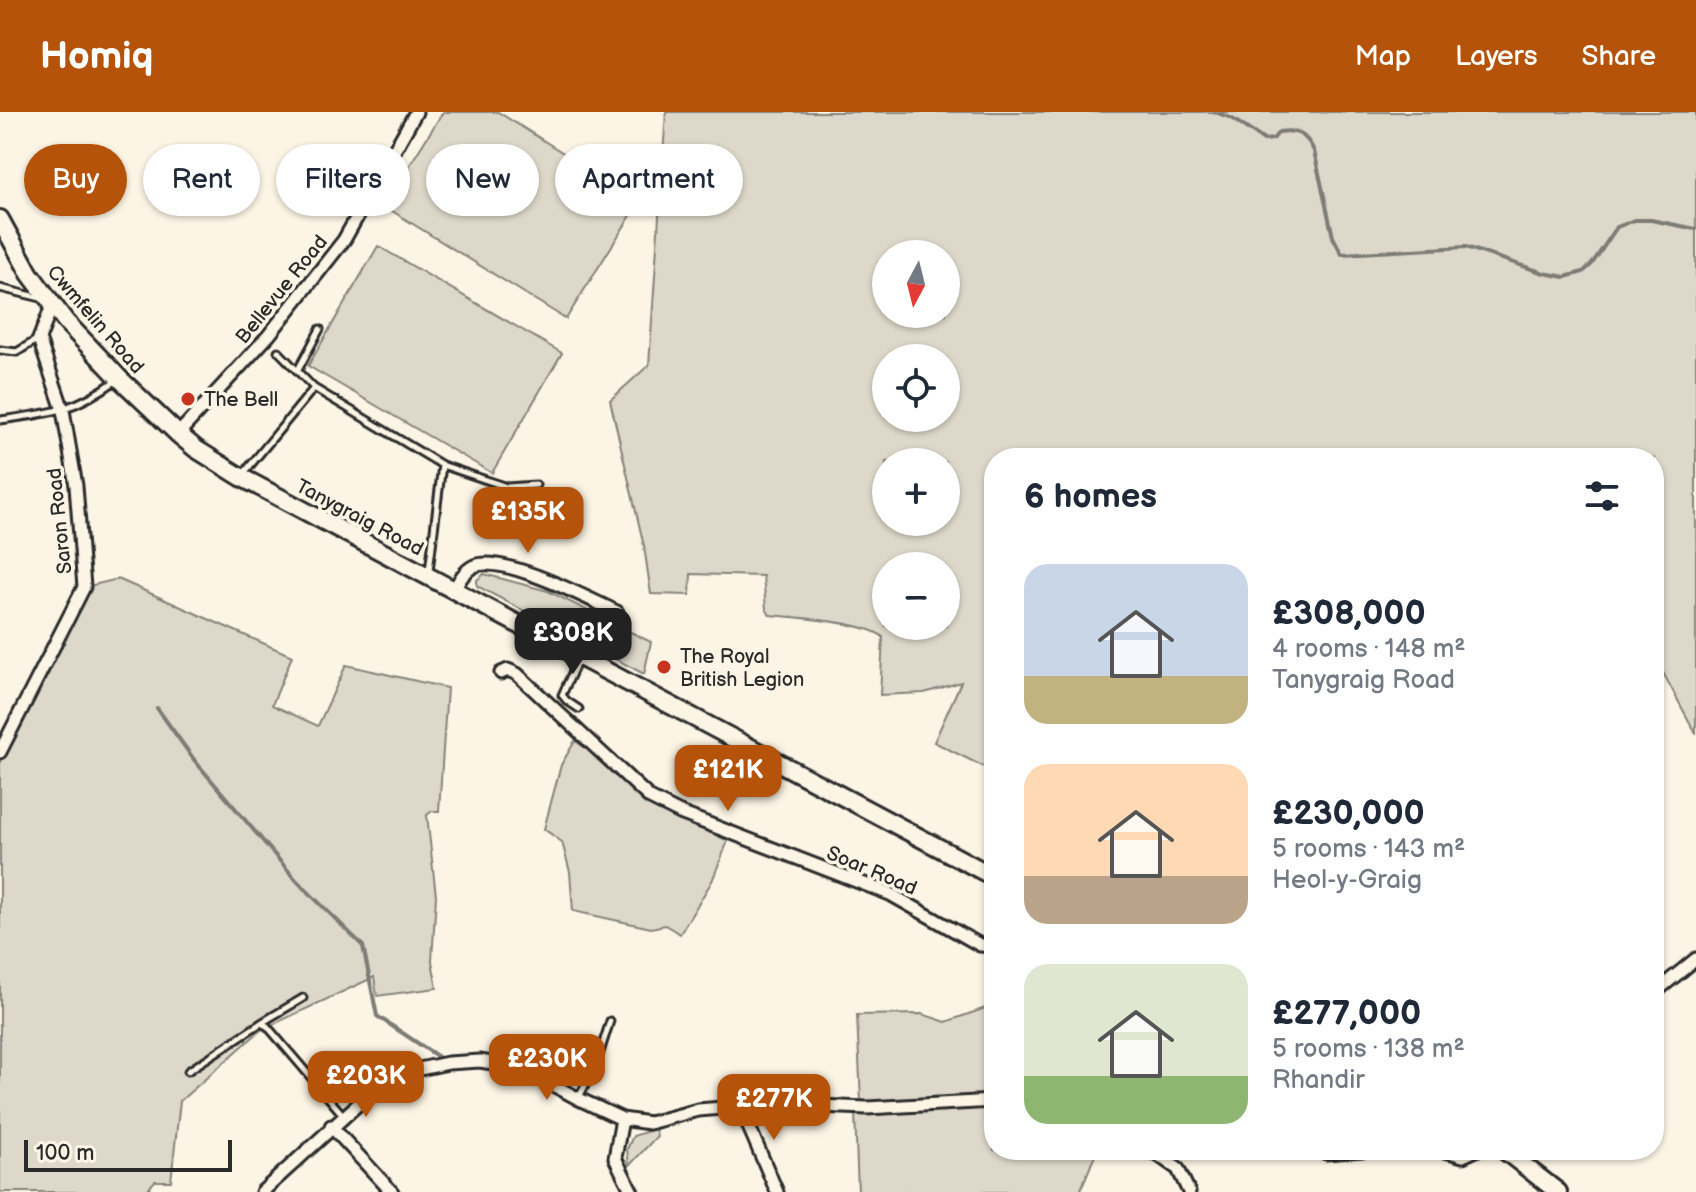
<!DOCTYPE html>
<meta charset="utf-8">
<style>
:root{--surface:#fff;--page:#f2f2f3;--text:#1f2937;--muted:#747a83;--accent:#b45309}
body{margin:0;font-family:"Balsamiq Sans",sans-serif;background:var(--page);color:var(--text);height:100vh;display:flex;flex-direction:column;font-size:30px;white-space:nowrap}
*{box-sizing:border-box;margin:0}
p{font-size:26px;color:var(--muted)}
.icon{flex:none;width:44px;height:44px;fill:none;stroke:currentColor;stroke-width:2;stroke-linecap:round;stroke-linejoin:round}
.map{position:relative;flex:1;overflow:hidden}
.details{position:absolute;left:984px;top:336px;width:680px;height:712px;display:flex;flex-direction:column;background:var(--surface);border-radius:32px;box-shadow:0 2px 6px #0004}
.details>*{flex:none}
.top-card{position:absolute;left:24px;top:32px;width:760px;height:72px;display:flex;gap:16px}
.needle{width:52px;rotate:187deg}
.controls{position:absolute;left:872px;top:128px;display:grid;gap:16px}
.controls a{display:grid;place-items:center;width:88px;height:88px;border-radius:50%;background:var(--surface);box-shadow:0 2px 6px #0004;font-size:40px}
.scale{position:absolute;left:24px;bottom:20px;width:208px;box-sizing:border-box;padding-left:8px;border:4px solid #2b2b2b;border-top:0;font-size:22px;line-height:28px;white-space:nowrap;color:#2b2b2b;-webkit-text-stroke:6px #fcf5e5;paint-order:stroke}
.price{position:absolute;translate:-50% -68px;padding:0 18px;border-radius:16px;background:var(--accent);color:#fff;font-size:26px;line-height:52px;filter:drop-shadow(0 2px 4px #0008)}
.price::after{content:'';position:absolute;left:50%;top:48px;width:24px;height:18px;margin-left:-12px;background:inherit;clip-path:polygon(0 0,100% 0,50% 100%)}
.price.current{background:#222;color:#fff}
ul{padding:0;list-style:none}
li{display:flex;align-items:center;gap:24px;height:200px;padding:0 40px}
li span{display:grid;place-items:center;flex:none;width:224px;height:160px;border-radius:24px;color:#555}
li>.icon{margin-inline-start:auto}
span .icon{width:96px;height:96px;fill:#fffc;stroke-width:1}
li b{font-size:34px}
h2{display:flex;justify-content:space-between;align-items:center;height:96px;padding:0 40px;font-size:34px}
.pill{padding:0 28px;border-radius:36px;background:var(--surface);box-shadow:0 2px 6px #0004;font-size:28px;line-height:72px}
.pill.current{background:var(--accent);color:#fff}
header{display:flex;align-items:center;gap:48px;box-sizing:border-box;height:112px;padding:0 40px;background:var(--accent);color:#fff}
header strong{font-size:38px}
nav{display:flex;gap:44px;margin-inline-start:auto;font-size:28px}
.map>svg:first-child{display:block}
.green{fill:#ded8ca;stroke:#84827a;stroke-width:2;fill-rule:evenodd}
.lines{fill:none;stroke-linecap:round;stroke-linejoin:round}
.stream{stroke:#7d7b74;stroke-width:4}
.service-casing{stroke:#2b2b2b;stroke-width:11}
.minor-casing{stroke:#2b2b2b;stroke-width:17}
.secondary-casing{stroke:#2b2b2b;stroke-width:22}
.service{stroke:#fcf5e5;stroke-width:5}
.minor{stroke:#fcf5e5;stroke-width:11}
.secondary{stroke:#fcf5e5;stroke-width:16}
.poi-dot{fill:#c8321e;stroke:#fcf5e5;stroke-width:3}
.labels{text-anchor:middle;stroke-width:7;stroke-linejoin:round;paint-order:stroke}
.street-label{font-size:20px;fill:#2b2b2b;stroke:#fcf5e5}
.poi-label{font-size:20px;fill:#2b2b2b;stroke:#fcf5e5;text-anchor:start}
</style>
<header>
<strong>Homiq</strong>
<nav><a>Map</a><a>Layers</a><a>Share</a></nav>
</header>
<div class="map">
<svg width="1696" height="1080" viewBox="0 0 1696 1080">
<rect width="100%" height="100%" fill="#fcf5e5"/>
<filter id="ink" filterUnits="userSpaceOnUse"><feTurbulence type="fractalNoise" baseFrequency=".0125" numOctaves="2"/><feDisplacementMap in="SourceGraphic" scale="16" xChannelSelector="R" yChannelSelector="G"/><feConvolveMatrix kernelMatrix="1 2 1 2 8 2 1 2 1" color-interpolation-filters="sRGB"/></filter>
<g filter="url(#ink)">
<path class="green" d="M443,0H498L640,89L566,207L384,94Z
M666,0H1696V622L1654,544V346H994V660L934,630L961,570L924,581L880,583L883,525C867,510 794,505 770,503L766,497L763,464L691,462L690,483L651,482L644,434L610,288L649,253ZM886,142H946V202H886ZM886,246H946V306H886ZM886,350H946V410H886ZM886,454H946V514H886Z
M378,134L562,241L492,361L308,254Z
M484,462L548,479L651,530L644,562L477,474V468Z
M118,467L292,544L272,593L318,614L346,553L447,576L439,699H432L427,703L436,784L432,849L437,876L377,884L374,865L261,918L180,989L171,1069H155L145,1080H0V645L84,475Z
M575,629L595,642L646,687L728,729L712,769L680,822L665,813L651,816L573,799L570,760L562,730L544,717L561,653Z
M994,893V983L861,990L857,903L922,902L946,910Z
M994,995V1038H1097L1080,1080H858L855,1001Z
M655,1017L657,1024L629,1054L627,1037L633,1024Z"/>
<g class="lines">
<path class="stream" d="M1215,0L1231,6L1264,28L1273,27L1279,20C1297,17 1306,22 1314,39L1333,125L1342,142L1466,135L1544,161L1565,165L1583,160L1592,152L1617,115L1635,108H1651L1696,117
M157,596L195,649L297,769L363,834L377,904L446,950"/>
<defs>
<path id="service" d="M0,176L41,186
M0,238L17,240L38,227
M278,239L314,276
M298,258L320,217
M0,308C52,301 75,299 118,267
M244,361L314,276L442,353L507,375L536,373
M429,459L442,353
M579,546L562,583L567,589L579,597
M261,911L303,886
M188,959L261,911L267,914L343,1003
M579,985L596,953L610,909"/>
<path id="minor" d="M178,322L269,223L344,128L416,0
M454,478C459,469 464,459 474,454C503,442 589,487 617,500
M501,561L508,558L517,562L650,686L680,701L890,782L980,833L994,834
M0,640L84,475L76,374L63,298L39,227L52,194
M1654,881L1696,847
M740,994L777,1080
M622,1007L615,1046L632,1080
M331,1014L392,1080
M1151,1038L1178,1057L1189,1080
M1442,1038L1463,1044L1476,1038
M1326,1041L1362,1038
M262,1080L379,973L410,959L448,951L480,949L522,956L579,987L622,1007L649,1011L698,998L771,992L867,996L994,989"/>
<path id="secondary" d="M0,107L30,162L66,210L119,266L178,322L196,337L241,365L994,765
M1504,1038L1558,1080"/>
</defs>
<use href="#service" class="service-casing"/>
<use href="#minor" class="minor-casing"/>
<use href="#secondary" class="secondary-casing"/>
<use href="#service" class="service"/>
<use href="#minor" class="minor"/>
<use href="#secondary" class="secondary"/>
</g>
</g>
<g class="poi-dot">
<circle cx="188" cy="287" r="8"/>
<circle cx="664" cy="555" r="8"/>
</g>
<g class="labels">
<g class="street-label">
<text transform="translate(281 177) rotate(-51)" y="7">Bellevue Road</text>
<text transform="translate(96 207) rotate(49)" y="7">Cwmfelin Road</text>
<text transform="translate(360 405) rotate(28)" y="7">Tanygraig Road</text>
<text transform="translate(59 409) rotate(-96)" y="7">Saron Road</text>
<text transform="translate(872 758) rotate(23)" y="7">Soar Road</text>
</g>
<g class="poi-label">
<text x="204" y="294">The Bell</text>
<text x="680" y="551">The Royal<tspan x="680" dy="23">British Legion</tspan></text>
</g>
</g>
</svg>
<div class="controls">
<a><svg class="needle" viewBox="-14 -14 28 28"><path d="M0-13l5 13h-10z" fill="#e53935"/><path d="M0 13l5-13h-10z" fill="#747a83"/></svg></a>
<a><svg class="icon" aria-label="locate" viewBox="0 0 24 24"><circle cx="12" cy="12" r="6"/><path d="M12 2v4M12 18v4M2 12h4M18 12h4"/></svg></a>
<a>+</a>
<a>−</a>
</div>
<div class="scale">100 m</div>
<b class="price" style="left:528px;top:443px">£135K</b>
<b class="price current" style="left:573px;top:564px">£308K</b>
<b class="price" style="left:728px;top:701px">£121K</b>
<b class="price" style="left:547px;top:990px">£230K</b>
<b class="price" style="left:366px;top:1007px">£203K</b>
<b class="price" style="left:774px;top:1030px">£277K</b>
<div class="top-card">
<a class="pill current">Buy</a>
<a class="pill">Rent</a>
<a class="pill">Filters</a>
<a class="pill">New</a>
<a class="pill">Apartment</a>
</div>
<section class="details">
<h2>6 homes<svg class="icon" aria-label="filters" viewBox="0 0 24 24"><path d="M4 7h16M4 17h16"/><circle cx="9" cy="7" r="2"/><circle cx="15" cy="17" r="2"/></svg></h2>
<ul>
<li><span style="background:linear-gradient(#c9d6e8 70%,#c2b280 0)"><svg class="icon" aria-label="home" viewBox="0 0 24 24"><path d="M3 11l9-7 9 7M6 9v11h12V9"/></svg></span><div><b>£308,000</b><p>4 rooms · 148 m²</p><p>Tanygraig Road</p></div></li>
<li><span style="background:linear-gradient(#ffd9b3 70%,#b9a48a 0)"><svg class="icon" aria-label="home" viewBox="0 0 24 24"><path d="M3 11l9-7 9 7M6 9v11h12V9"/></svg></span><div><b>£230,000</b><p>5 rooms · 143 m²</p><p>Heol-y-Graig</p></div></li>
<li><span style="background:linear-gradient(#dfe7d0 70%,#8fb573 0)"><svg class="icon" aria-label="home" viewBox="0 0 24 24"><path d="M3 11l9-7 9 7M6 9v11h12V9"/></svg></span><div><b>£277,000</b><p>5 rooms · 138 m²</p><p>Rhandir</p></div></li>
</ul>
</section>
</div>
